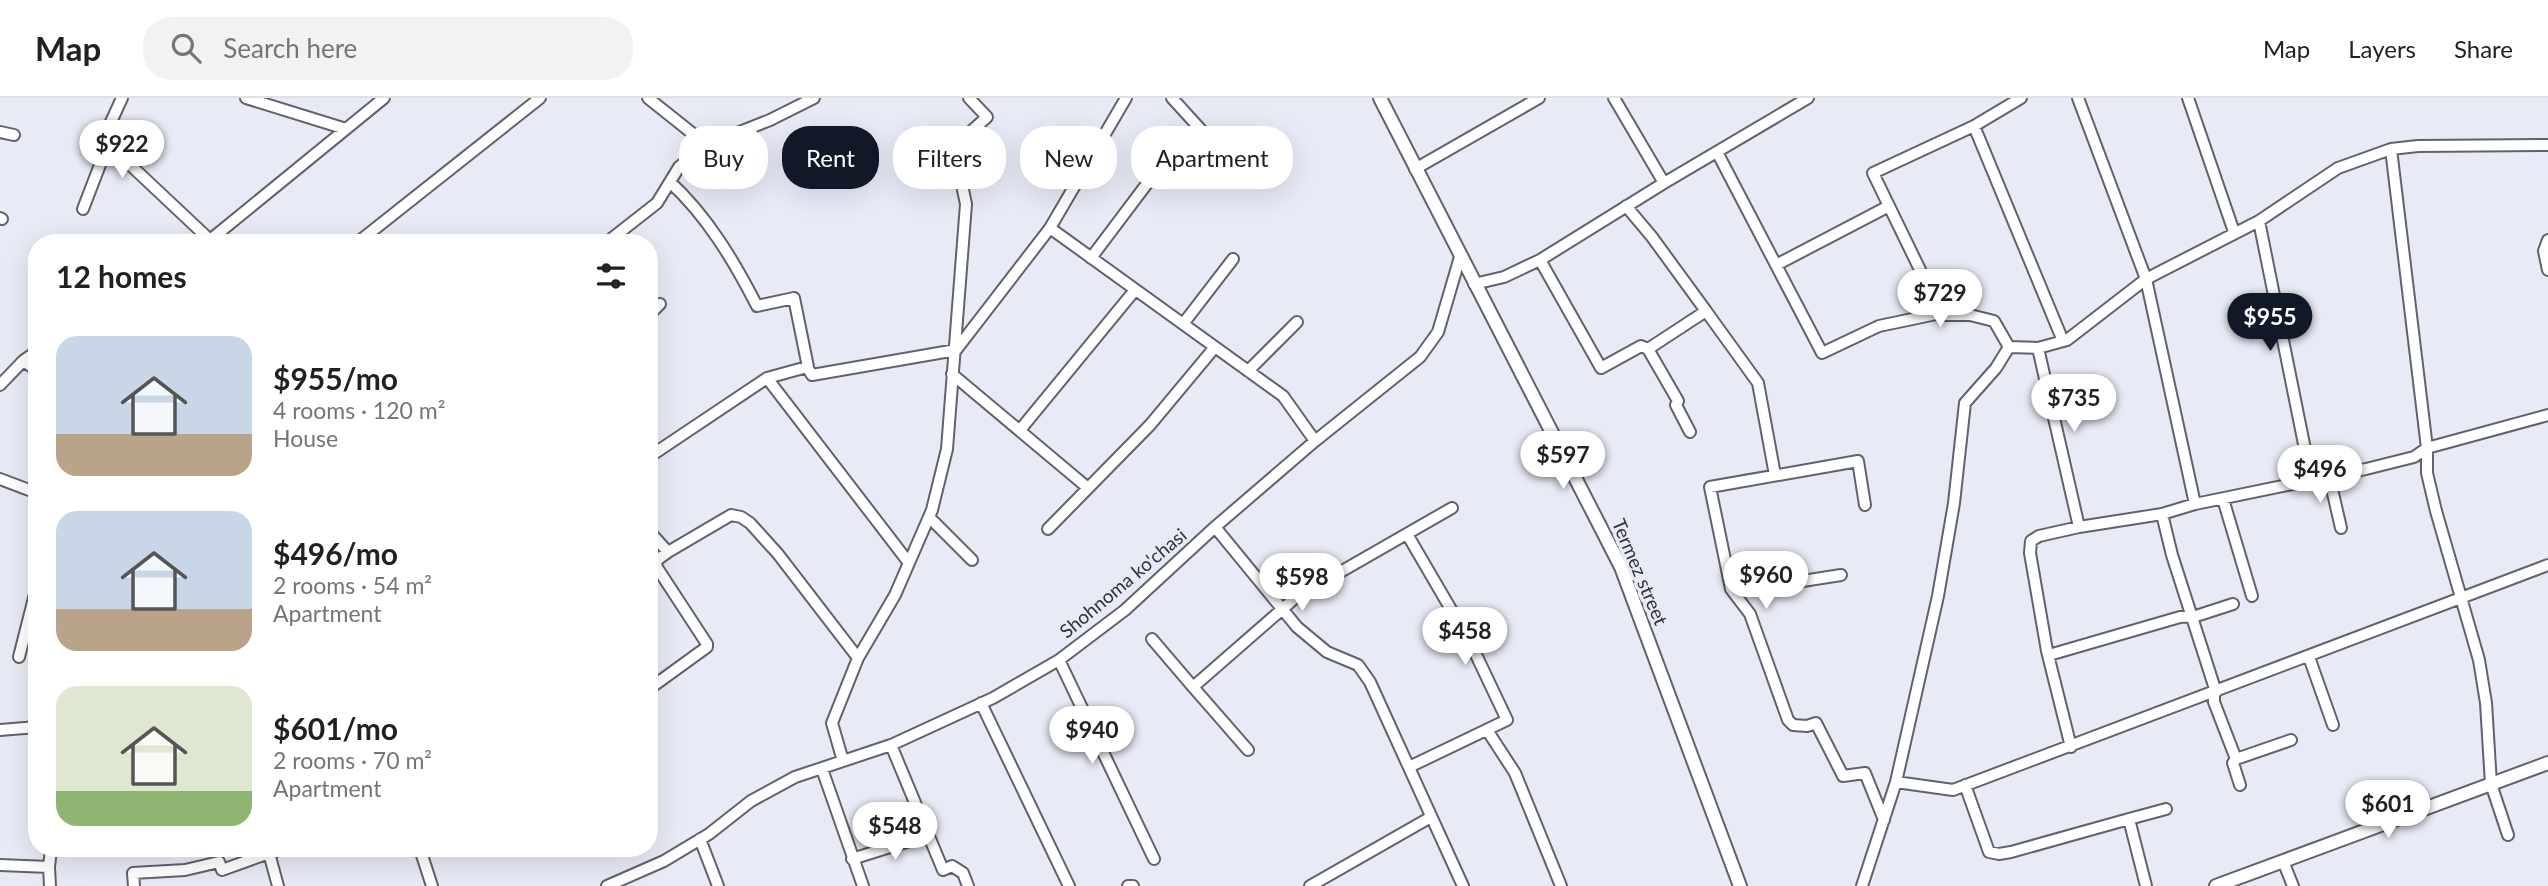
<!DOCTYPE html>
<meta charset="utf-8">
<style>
:root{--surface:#fff;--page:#f2f2f2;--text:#202124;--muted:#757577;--line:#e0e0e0;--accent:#111827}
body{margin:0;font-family:Lato,sans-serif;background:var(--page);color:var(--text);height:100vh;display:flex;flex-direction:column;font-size:26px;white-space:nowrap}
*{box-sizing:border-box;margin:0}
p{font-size:23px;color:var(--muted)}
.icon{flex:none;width:38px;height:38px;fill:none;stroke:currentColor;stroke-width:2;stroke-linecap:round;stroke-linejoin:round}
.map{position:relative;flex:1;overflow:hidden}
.details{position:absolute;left:28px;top:136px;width:630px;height:623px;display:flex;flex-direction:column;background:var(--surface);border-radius:28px;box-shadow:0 7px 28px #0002}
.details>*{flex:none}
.top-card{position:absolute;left:679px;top:28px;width:665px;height:63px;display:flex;gap:14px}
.price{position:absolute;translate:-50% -60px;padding:0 16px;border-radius:24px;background:#fff;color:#222;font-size:23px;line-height:46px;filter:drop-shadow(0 2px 4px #0008)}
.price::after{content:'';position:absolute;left:50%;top:42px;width:21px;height:16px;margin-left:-10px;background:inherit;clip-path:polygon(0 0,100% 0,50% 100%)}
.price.current{background:var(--accent);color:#fff}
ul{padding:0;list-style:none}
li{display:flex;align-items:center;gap:21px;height:175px;padding:0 28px}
li span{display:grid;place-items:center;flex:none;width:196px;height:140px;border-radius:21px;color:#555}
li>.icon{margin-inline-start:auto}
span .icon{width:84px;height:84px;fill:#fffc;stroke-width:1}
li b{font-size:30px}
h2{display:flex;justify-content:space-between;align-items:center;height:84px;padding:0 28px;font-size:30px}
.pill{padding:0 24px;border-radius:28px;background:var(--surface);box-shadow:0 7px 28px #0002;font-size:24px;line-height:63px}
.pill.current{background:var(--accent);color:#fff}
header{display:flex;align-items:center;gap:42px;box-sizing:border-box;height:98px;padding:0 35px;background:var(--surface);border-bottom:2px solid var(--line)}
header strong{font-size:33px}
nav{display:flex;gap:38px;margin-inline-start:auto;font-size:24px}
.search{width:490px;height:63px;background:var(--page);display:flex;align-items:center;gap:18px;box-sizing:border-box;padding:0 24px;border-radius:28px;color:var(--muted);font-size:26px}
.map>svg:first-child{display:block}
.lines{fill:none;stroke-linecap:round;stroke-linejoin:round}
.minor-casing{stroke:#60626c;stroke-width:14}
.major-casing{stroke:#60626c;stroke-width:16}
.minor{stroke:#fff;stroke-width:10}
.major{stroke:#fff;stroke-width:12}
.labels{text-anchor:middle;stroke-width:7;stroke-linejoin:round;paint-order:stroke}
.street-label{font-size:19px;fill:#313236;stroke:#e8ebf6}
</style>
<header>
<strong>Map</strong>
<div class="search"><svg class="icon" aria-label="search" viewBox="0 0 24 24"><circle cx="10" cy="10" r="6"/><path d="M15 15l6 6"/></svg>Search here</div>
<nav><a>Map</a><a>Layers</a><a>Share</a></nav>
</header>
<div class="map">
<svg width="2548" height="788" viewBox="0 0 2548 788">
<rect width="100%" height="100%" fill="#e8ebf6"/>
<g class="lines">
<defs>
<path id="minor" d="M122,0L105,37L108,46L210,142
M246,0L346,31
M648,0L707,47
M1172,0L1213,45
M1614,0L1664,85
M2078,0L2146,181L2195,406
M2188,0L2234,134
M1974,28L2063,243
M0,34L14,37
M2391,51L2427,350V375L2436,413L2479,562L2486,605L2491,686L2508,737
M1717,54L1822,255L1879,228L1941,215L1947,217H1970L1994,223L2009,249L1996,270L1965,305L1954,405L1938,498L1896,684L1862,788
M1415,71L1539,0
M670,84C707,118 734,163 757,208L794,200L808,269
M1626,108L1652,139L1706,213L1648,251L1678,303L1676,307L1690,334
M1889,108L1941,215
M83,111L108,46
M0,120L2,121
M2259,123L2311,381
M1050,130L1283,298L1315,343
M2548,142L2544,153L2548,172
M213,145L210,142L384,0
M357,145L540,0
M606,145L657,105L679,69L707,47L770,22L814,0
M1091,160L1146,87L1198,29
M1540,162L1601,270L1641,248L1648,251
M1776,167L1889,108L1873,75L1974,28L2021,0
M1474,186L1504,179L1540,162L1664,85L1808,0
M1706,213L1758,285L1775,377
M649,217L660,206
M1183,226L1233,161
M2009,249L2038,250L2067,242L2146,181L2259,123L2338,70L2391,51L2418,48L2548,47
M2038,250L2079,429
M23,263L37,253
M1248,273L1297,224
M952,276L1088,390
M767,280L807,269L812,277L956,252L1050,130L1126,0
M0,287L23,263L37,272
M1020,332L1135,192
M649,359L767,280L909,465
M2329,378L2341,430
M0,381L37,395
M2223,401L2252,498
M1865,407L1858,363L1710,389L1731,491L1750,516L1788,622L1793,627L1807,628L1816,625L1843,678L1865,675L1884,722
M2162,416L2172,457L2216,594
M929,419L972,462
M1215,429L1297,529L1327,554L1358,567L1370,584L1463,788
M1048,431L1150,327L1215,249
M649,433L668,454L731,417L741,419L750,425L778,456L858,560L832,625L843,663
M1407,436L1470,544L1507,622L1409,669
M1733,494L1841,477
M1152,541L1193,589
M2049,557L2180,519L2196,518L2233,506
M19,559L37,488
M2309,559L2333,627
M858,560L895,497L932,412L947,351L966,106L954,49L987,19L969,0
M1059,562L1154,761
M649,591L707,549V546L656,468L657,462L668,454
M2214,595V604L2236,661L2233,665L2240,687
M981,605L1069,788
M0,632L37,629
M1487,632L1515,675L1561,788
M891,647L943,772L952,768L963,775L968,788
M2071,649L2047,553L2030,455L2031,443L2039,438L2079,429L2162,416L2195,406L2366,371L2414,359L2427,350L2548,317
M1248,652L1193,589L1295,500L1452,410
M2236,661L2291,642
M822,671L863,788
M1896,684L1953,692L2548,467
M1965,687L1989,754L1999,756L2011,754L2129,721
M700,741L718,788
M420,751L432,788
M274,754L269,755L278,788
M852,761L928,737
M2283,763L2293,788
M0,767L49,769L51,751
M49,769L50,788
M134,788L133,775L185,772L219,764L222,772L269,755
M607,788L664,763L709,736L751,703L795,679L891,647L993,600L1059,562L1125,512L1215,429L1315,343L1420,259L1438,234L1460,159
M1128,788H1133
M1310,788L1431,719
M2146,788L2129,721L2166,711"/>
<path id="major" d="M1380,0L1621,469L1740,788
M2216,788L2548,665"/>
</defs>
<use href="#minor" class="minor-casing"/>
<use href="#major" class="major-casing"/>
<use href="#minor" class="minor"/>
<use href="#major" class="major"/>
</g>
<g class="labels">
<g class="street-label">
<text transform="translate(1640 474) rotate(67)" y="7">Termez street</text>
<text transform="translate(1123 485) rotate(-40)" y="7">Shohnoma ko'chasi</text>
</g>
</g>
</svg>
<b class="price" style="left:122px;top:82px">$922</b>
<b class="price" style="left:1940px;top:231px">$729</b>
<b class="price current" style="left:2270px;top:255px">$955</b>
<b class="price" style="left:2074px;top:336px">$735</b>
<b class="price" style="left:1563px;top:393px">$597</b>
<b class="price" style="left:2320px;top:407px">$496</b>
<b class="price" style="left:1766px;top:513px">$960</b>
<b class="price" style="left:1302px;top:515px">$598</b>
<b class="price" style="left:1465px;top:569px">$458</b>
<b class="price" style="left:1092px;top:668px">$940</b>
<b class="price" style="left:2388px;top:742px">$601</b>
<b class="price" style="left:895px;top:764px">$548</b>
<div class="top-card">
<a class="pill">Buy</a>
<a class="pill current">Rent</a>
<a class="pill">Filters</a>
<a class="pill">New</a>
<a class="pill">Apartment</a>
</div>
<section class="details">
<h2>12 homes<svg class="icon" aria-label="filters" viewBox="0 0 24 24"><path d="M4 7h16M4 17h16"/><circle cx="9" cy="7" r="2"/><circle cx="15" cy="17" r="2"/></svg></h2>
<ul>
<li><span style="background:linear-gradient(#c9d6e8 70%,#b9a48a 0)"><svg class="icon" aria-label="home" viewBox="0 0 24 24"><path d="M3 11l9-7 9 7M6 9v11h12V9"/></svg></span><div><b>$955/mo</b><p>4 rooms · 120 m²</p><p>House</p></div></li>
<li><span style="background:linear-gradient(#c9d6e8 70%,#b9a48a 0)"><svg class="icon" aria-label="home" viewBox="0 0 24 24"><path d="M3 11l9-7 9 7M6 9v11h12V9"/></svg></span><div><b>$496/mo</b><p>2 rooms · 54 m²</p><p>Apartment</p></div></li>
<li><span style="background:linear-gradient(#dfe7d0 75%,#8fb573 0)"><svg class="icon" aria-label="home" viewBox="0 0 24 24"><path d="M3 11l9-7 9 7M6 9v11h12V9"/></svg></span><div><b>$601/mo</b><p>2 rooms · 70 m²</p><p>Apartment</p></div></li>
</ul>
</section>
</div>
